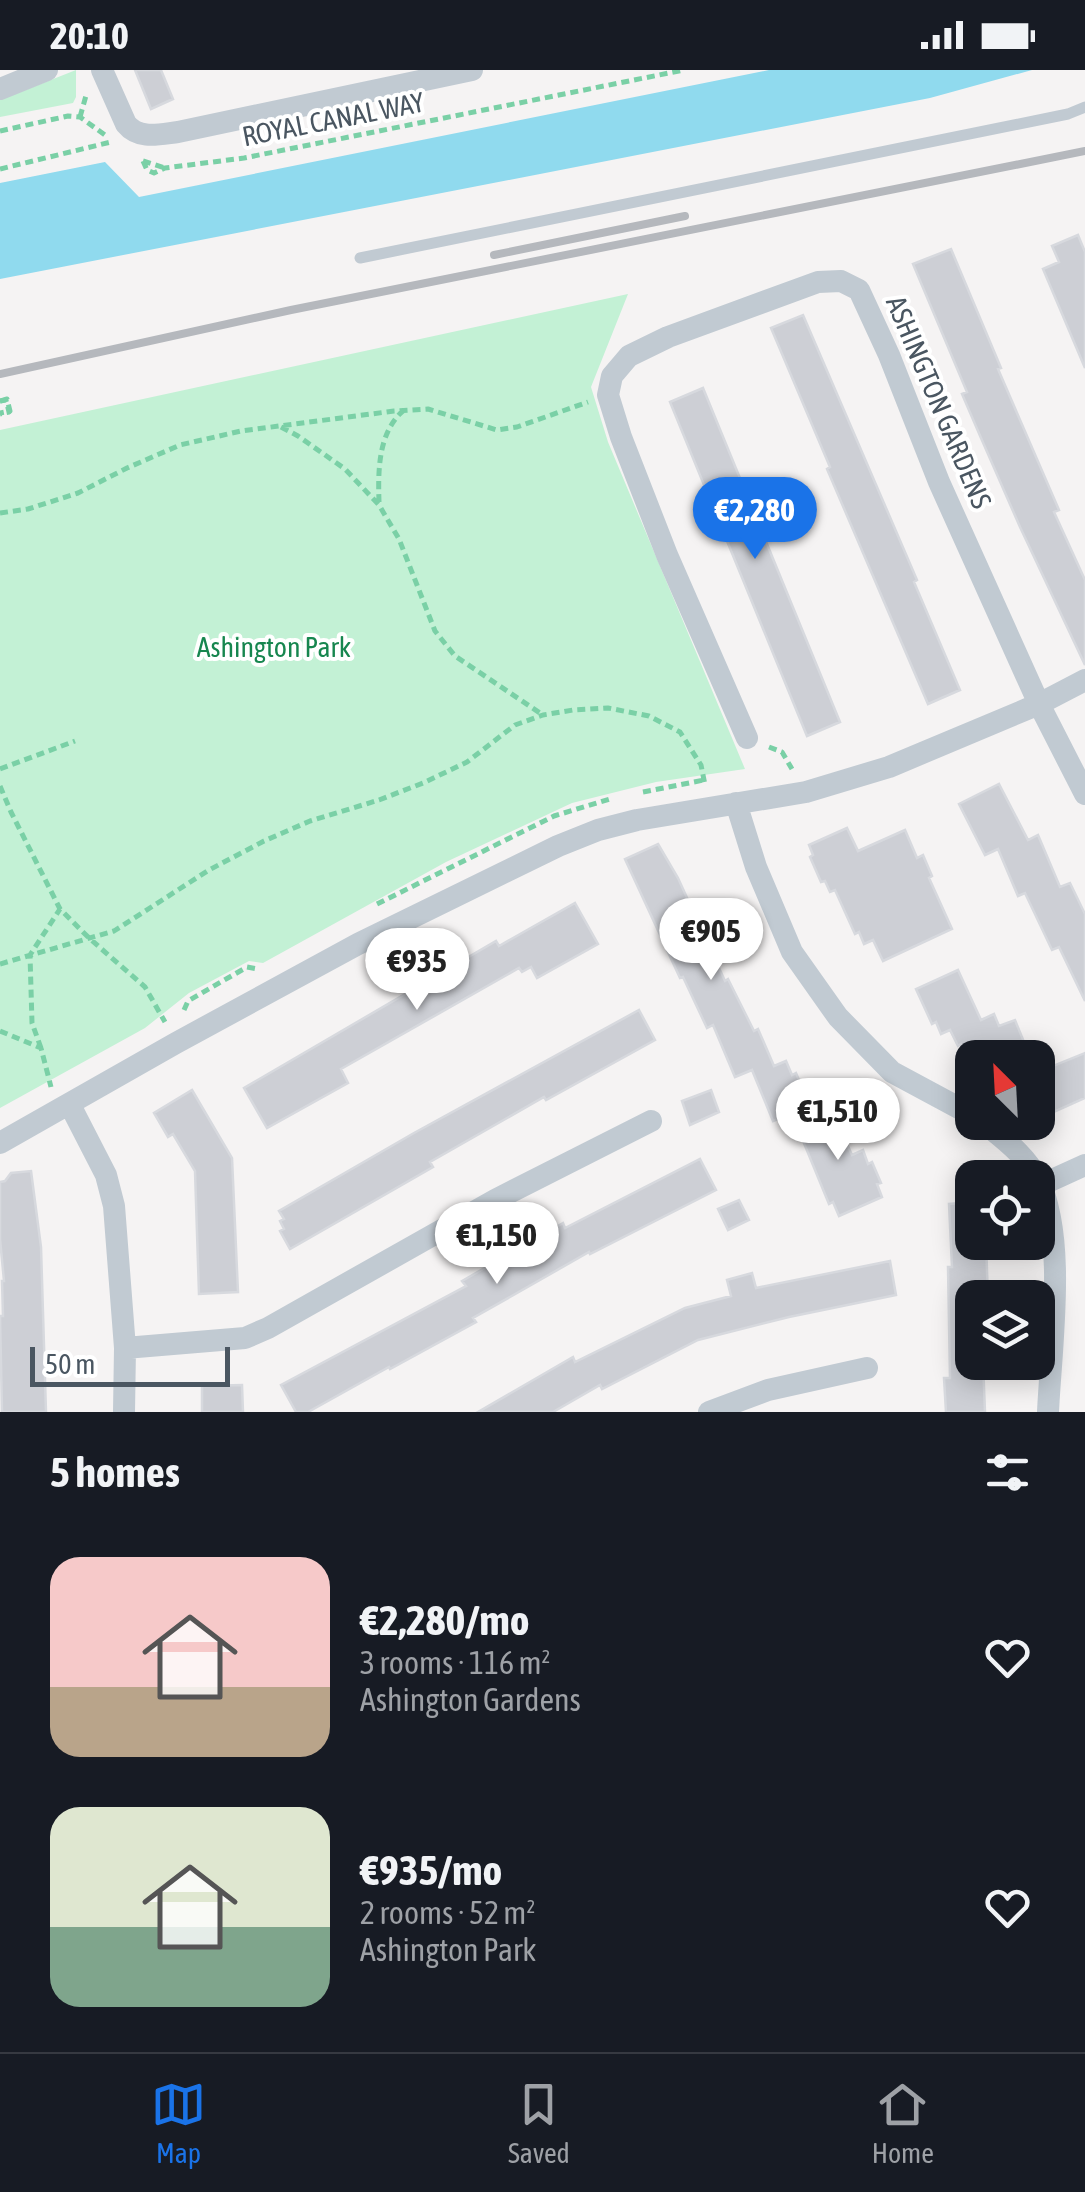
<!DOCTYPE html>
<meta charset="utf-8">
<style>
:root{--surface:#171b24;--page:#242831;--text:#f1f3f6;--muted:#9ea1a6;--line:#363941;--accent:#1a73e8}
body{margin:0;font-family:"Asap Condensed",sans-serif;background:var(--page);color:var(--text);height:100vh;display:flex;flex-direction:column;font-size:38px;white-space:nowrap}
*{box-sizing:border-box;margin:0}
p{font-size:32px;color:var(--muted)}
.icon{flex:none;width:55px;height:55px;fill:none;stroke:currentColor;stroke-width:2;stroke-linecap:round;stroke-linejoin:round}
.map{position:relative;height:1342px;overflow:hidden}
.drawer{display:flex;flex-direction:column;background:var(--surface);flex:1}
.drawer>*{flex:none}
.needle{width:65px;rotate:336deg}
.buttons{position:absolute;left:955px;top:970px;display:grid;gap:20px}
.buttons a{display:grid;place-items:center;width:100px;height:100px;border-radius:20px;background:var(--surface);box-shadow:0 5px 25px #0003;font-size:50px}
.scale{position:absolute;left:30px;bottom:25px;width:200px;box-sizing:border-box;padding-left:10px;border:5px solid #4a5661;border-top:0;font-size:28px;line-height:35px;white-space:nowrap;color:#4a5661;-webkit-text-stroke:8px #fff;paint-order:stroke}
.price{position:absolute;translate:-50% -85px;padding:0 22px;border-radius:35px;background:#fff;color:#222;font-size:32px;line-height:65px;filter:drop-shadow(0 2px 5px #0008)}
.price::after{content:'';position:absolute;left:50%;top:60px;width:30px;height:22px;margin-left:-15px;background:inherit;clip-path:polygon(0 0,100% 0,50% 100%)}
.price.selected{background:var(--accent);color:#fff}
ul{padding:0;list-style:none}
li{display:flex;align-items:center;gap:30px;height:250px;padding:0 50px}
li span{display:grid;place-items:center;flex:none;width:280px;height:200px;border-radius:30px;color:#555}
li>.icon{margin-inline-start:auto}
span .icon{width:120px;height:120px;fill:#fffc;stroke-width:1}
li b{font-size:42px}
h2{display:flex;justify-content:space-between;align-items:center;height:120px;padding:0 50px;font-size:42px}
.status{display:flex;justify-content:space-between;align-items:center;height:70px;padding:0 50px;background:var(--surface);direction:ltr}
.status svg{height:28px;fill:currentColor}
.tab-bar{display:flex;justify-content:space-around;align-items:center;height:140px;border-top:2px solid var(--line);background:var(--surface);font-size:28px;color:var(--muted)}
.tab-bar a{display:grid;justify-items:center;gap:5px}
.tab-bar .selected{color:var(--accent)}
.map>svg:first-child{display:block}
.green{fill:#c3f1d5}
.water{fill:#90daee}
.building{fill:#cdcfd5;stroke:#d7d9de;stroke-width:2.5}
.lines{fill:none;stroke-linecap:round;stroke-linejoin:round}
.path{stroke:#7ad0a6;stroke-width:5;stroke-dasharray:8 5;stroke-linecap:butt}
.service{stroke:#c1cad2;stroke-width:11}
.minor{stroke:#c1cad2;stroke-width:22}
.rail{stroke:#b5b8bd;stroke-width:8}
.path-bridge{stroke:#7ad0a6;stroke-width:5;stroke-dasharray:8 5;stroke-linecap:butt}
.labels{text-anchor:middle;stroke-width:8;stroke-linejoin:round;paint-order:stroke}
.street-label{font-size:28px;fill:#4a5661;stroke:#fff}
.park-label{font-size:28px;fill:#17864f;stroke:#fff}
</style>
<div class="status"><b>20:10</b><svg viewBox="0 0 49 12"><path d="M0 12V9h3v3zM5 12V6h3v6zM10 12V3h3v9zM15 12V0h3v12zM26 1h20v11H26zM47 4h2v5h-2z"/></svg></div>
<div class="map">
<svg width="1085" height="1342" viewBox="0 0 1085 1342">
<rect width="100%" height="100%" fill="#f5f3f3"/>
<path class="green" d="M76,0V27L73,33L0,47V30Z
M628,224L591,317L608,372L745,699L656,712L572,733L446,792L263,893L249,891L189,923L145,958L0,1038V360Z"/>
<path class="water" d="M769,0H1032L930,28L0,209V113L105,92L139,127Z"/>
<path class="building" d="M135,0H161L173,29L151,39Z
M1078,165L1085,182V298L1043,199L1059,192L1052,176Z
M951,179L1001,298L998,299L1059,440L1054,442L1085,510V595L1020,457L981,368L962,324L967,322L913,194Z
M803,245L917,510L914,512L960,620L928,634L827,399L830,397L771,258Z
M703,318L840,652L807,666L670,332Z
M999,714L1028,770L1038,765L1060,817L1070,813L1085,844V931L1059,877L1052,880L1025,823L1018,826L998,779L985,785L959,734Z
M847,758L858,781L905,760L917,788L923,785L932,806L929,808L952,859L883,891L873,870L864,874L859,862L855,864L835,820L830,822L825,811L821,812L810,787L813,785L809,775Z
M658,774L678,808L725,911L728,909L754,961L758,959L774,996L786,991L792,1005L796,1003L810,1036L773,1051L752,1000L735,1007L713,955L707,958L683,907L680,908L625,789Z
M575,833L598,874L537,908L531,897L522,902L519,898L341,999L348,1013L267,1058L244,1018L496,871L499,876Z
M958,900L981,950L994,944L999,956L1015,950L1024,972L989,988H967L961,974L958,976L950,960L941,964L936,952L932,954L916,919Z
M639,940L655,970L546,1030L544,1027L430,1092L433,1097L290,1179L280,1161L284,1159L280,1151L284,1149L279,1141L414,1063Z
M1085,983V1028L1038,1049V1002Z
M192,1020L232,1088L238,1222L199,1224L195,1101L173,1064L168,1067L154,1043Z
M711,1020L719,1042L690,1055L682,1031Z
M826,1035L832,1048L835,1047L852,1085L863,1080L868,1094L872,1092L881,1113L877,1114L882,1127L839,1146L833,1132L829,1134L794,1049Z
M700,1089L716,1120L590,1184L589,1182L473,1248L476,1252L390,1299L389,1297L308,1342H296L281,1315L466,1216L462,1211L563,1153L565,1158Z
M31,1101L41,1177L46,1342H2L0,1246H3L2,1211H4L0,1169V1112L5,1111L11,1103Z
M739,1130L749,1150L728,1160L718,1139Z
M972,1132V1172H986L988,1228H972V1292H983L985,1342H946L944,1308H950L948,1197H952L949,1134Z
M890,1191L896,1225L789,1247L698,1270L602,1319L600,1315L553,1342H478L573,1287L575,1292L685,1238L731,1226L727,1210L752,1203L756,1218Z
M242,1315L243,1342H202V1316Z"/>
<g class="lines">
<path class="path" d="M80,47L87,22
M0,61L68,46L80,47L105,65
M143,91L147,100L154,103L165,98L244,88L684,0
M143,91L165,98
M0,99L111,72
M0,331L6,330L9,342L0,344
M281,357L298,366L345,399L379,435L399,469L435,561L455,586L543,645
M379,432C378,400 378,362 404,340
M0,443L28,439L78,423L127,398L180,375L241,361L394,341L428,339L497,360L517,357L588,332
M769,677L782,682L792,699
M0,699L75,671
M0,716L11,742L60,839L89,868L145,917L165,952
M643,722L704,710
M377,834L554,746L613,728
M0,894L114,861L209,800L264,771L310,751L379,730L423,713L467,692L515,655L543,645L573,640L608,638L649,646L680,662L701,695L705,715
M184,940L188,931L247,897L258,899
M0,961L41,978L51,1017
M41,978L32,953L30,885L60,839"/>
<path class="service" d="M360,188L1068,44L1085,37"/>
<path class="minor" d="M102,0L126,54C139,70 160,64 178,62L472,0
M0,19L47,0
M747,668L667,485L621,367L608,325L612,306L629,286L668,267L818,212L841,211L859,220L889,285L939,412L1039,634L1085,724
M736,733L756,797L792,882L838,947L892,1002L972,1045
M70,1035L106,1105L114,1136L125,1278L124,1342
M983,1052C1003,1069 1025,1084 1037,1108
M0,1073L176,973L358,874L558,776L598,760L637,750L806,722L889,697L1039,634L1085,610
M1038,1109C1067,1169 1051,1275 1048,1342
M1041,1115L1085,1095
M125,1278L245,1268L268,1258L495,1130L651,1051
M709,1342L768,1320L867,1298"/>
<path class="rail" d="M494,185L685,146
M0,304L291,240L1085,81"/>
<path class="path-bridge" d="M0,331L7,329L10,341L0,343"/>
</g>
<g class="labels">
<g class="street-label">
<text transform="translate(333 49) rotate(-11)" y="10">ROYAL CANAL WAY</text>
<text transform="translate(939 332) rotate(67)" y="10">ASHINGTON GARDENS</text>
</g>
<g class="park-label">
<text x="274" y="587">Ashington Park</text>
</g>
</g>
</svg>
<div class="buttons">
<a><svg class="needle" viewBox="-14 -14 28 28"><path d="M0-13l5 13h-10z" fill="#e53935"/><path d="M0 13l5-13h-10z" fill="#9ea1a6"/></svg></a>
<a><svg class="icon" aria-label="locate" viewBox="0 0 24 24"><circle cx="12" cy="12" r="6"/><path d="M12 2v4M12 18v4M2 12h4M18 12h4"/></svg></a>
<a><svg class="icon" aria-label="layers" viewBox="0 0 24 24"><path d="M12 4l9 5-9 5-9-5zM3 14l9 5 9-5"/></svg></a>
</div>
<div class="scale">50 m</div>
<b class="price selected" style="left:755px;top:492px">€2,280</b>
<b class="price" style="left:711px;top:913px">€905</b>
<b class="price" style="left:417px;top:943px">€935</b>
<b class="price" style="left:838px;top:1093px">€1,510</b>
<b class="price" style="left:497px;top:1217px">€1,150</b>
</div>
<section class="drawer">
<h2>5 homes<svg class="icon" aria-label="filters" viewBox="0 0 24 24"><path d="M4 7h16M4 17h16"/><circle cx="9" cy="7" r="2"/><circle cx="15" cy="17" r="2"/></svg></h2>
<ul>
<li><span style="background:linear-gradient(#f6c9c9 65%,#b9a48a 0)"><svg class="icon" aria-label="home" viewBox="0 0 24 24"><path d="M3 11l9-7 9 7M6 9v11h12V9"/></svg></span><div><b>€2,280/mo</b><p>3 rooms · 116 m²</p><p>Ashington Gardens</p></div><svg class="icon" aria-label="heart" viewBox="0 0 24 24"><path d="M12 20l-8-8c-3-5 5-10 8-4 3-6 11-1 8 4z"/></svg></li>
<li><span style="background:linear-gradient(#dfe7d0 60%,#7fa58c 0)"><svg class="icon" aria-label="home" viewBox="0 0 24 24"><path d="M3 11l9-7 9 7M6 9v11h12V9"/></svg></span><div><b>€935/mo</b><p>2 rooms · 52 m²</p><p>Ashington Park</p></div><svg class="icon" aria-label="heart" viewBox="0 0 24 24"><path d="M12 20l-8-8c-3-5 5-10 8-4 3-6 11-1 8 4z"/></svg></li>
</ul>
</section>
<nav class="tab-bar">
<a class="selected"><svg class="icon" aria-label="map" viewBox="0 0 24 24"><path d="M3 6l6-2 6 2 6-2v14l-6 2-6-2-6 2zM9 4v14M15 6v14"/></svg>Map</a>
<a><svg class="icon" aria-label="saved" viewBox="0 0 24 24"><path d="M7 4h10v16l-5-4-5 4z"/></svg>Saved</a>
<a><svg class="icon" aria-label="home" viewBox="0 0 24 24"><path d="M3 11l9-7 9 7M6 9v11h12V9"/></svg>Home</a>
</nav>
